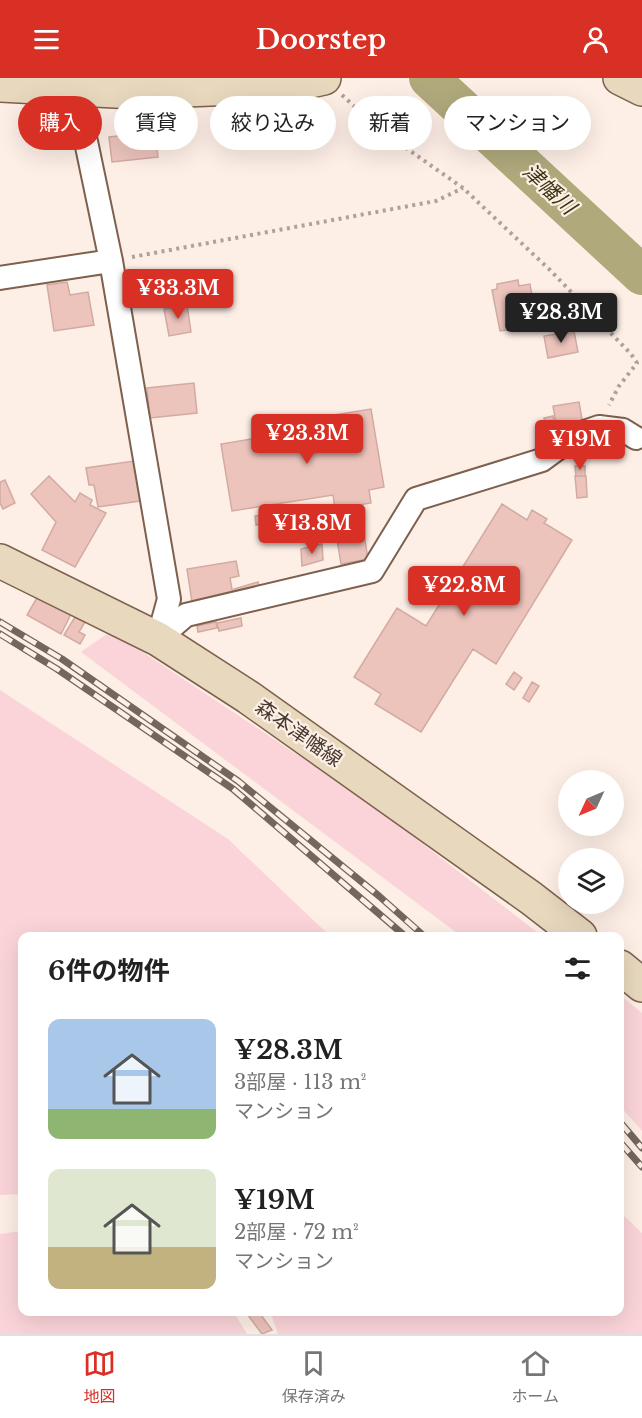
<!DOCTYPE html>
<html lang="ja">
<meta charset="utf-8">
<style>
:root{--surface:#fff;--page:#f2f2f2;--text:#222;--muted:#767676;--line:#e0e0e0;--accent:#d93025}
body{margin:0;font-family:"Libre Baskerville","Noto Sans JP",serif;background:var(--page);color:var(--text);height:100vh;display:flex;flex-direction:column;font-size:22px;white-space:nowrap}
*{box-sizing:border-box;margin:0}
p{font-size:20px;color:var(--muted)}
.icon{flex:none;width:33px;height:33px;fill:none;stroke:currentColor;stroke-width:2;stroke-linecap:round;stroke-linejoin:round}
.map{position:relative;flex:1;overflow:hidden}
.sheet{position:absolute;left:18px;top:854px;width:606px;height:384px;display:flex;flex-direction:column;background:var(--surface);border-radius:12px;box-shadow:0 6px 24px #0002}
.sheet>*{flex:none}
.guide{position:absolute;left:18px;top:18px;width:606px;height:54px;display:flex;gap:12px}
.needle{width:39px;rotate:226deg}
.tools{position:absolute;left:558px;top:692px;display:grid;gap:12px}
.tools a{display:grid;place-items:center;width:66px;height:66px;border-radius:50%;background:var(--surface);box-shadow:0 6px 24px #0002;font-size:30px}
.price{position:absolute;translate:-50% -51px;padding:0 14px;border-radius:6px;background:var(--accent);color:#fff;font-size:20px;line-height:39px;filter:drop-shadow(0 2px 3px #0008)}
.price::after{content:'';position:absolute;left:50%;top:36px;width:18px;height:14px;margin-left:-9px;background:inherit;clip-path:polygon(0 0,100% 0,50% 100%)}
.price.active{background:#222;color:#fff}
ul{padding:0;list-style:none}
li{display:flex;align-items:center;gap:18px;height:150px;padding:0 30px}
li span{display:grid;place-items:center;flex:none;width:168px;height:120px;border-radius:12px;color:#555}
li>.icon{margin-inline-start:auto}
span .icon{width:72px;height:72px;fill:#fffc;stroke-width:1}
li b{font-size:26px}
h2{display:flex;justify-content:space-between;align-items:center;height:72px;padding:0 30px;font-size:26px}
.tag{padding:0 21px;border-radius:27px;background:var(--surface);box-shadow:0 6px 24px #0002;font-size:21px;line-height:54px}
.tag.active{background:var(--accent);color:#fff}
header{display:flex;justify-content:space-between;align-items:center;height:78px;padding:0 30px;background:var(--accent);color:#fff;font-size:27px;font-weight:600}
.tabs{display:flex;justify-content:space-around;align-items:center;height:84px;border-top:2px solid var(--line);background:var(--surface);font-size:16px;color:var(--muted)}
.tabs a{display:grid;justify-items:center;gap:3px}
.tabs .active{color:var(--accent)}
.map>svg:first-child{display:block}
.green{fill:#fad4d9}
.lines{fill:none;stroke-linecap:round;stroke-linejoin:round}
.river{stroke:#afa97c;stroke-width:40}
.building{fill:#ecc4bc;stroke:#d1aaa2;stroke-width:1.5}
.street-casing{stroke:#7d604d;stroke-width:26}
.secondary-casing{stroke:#7d604d;stroke-width:36}
.path{stroke:#afa198;stroke-width:4;stroke-dasharray:3 4.5;stroke-linecap:butt}
.street{stroke:#fff;stroke-width:22}
.secondary{stroke:#e8d9be;stroke-width:33}
.rail-casing{stroke:#73665d;stroke-width:7}
.rail{stroke:#fdefe6;stroke-width:4.5;stroke-dasharray:14;stroke-linecap:butt}
.labels{text-anchor:middle;stroke-width:4.5;stroke-linejoin:round;paint-order:stroke}
.street-label{font-size:20px;fill:#463930;stroke:#fdefe6}
.water-label{font-size:21px;font-style:italic;fill:#3b3611;stroke:#fdefe6}
</style>
<header><svg class="icon" aria-label="menu" viewBox="0 0 24 24"><path d="M4 6h16M4 12h16M4 18h16"/></svg>Doorstep<svg class="icon" aria-label="person" viewBox="0 0 24 24"><circle cx="12" cy="8" r="4"/><path d="M4 21q1-7 8-7t8 7"/></svg></header>
<div class="map">
<svg width="642" height="1256" viewBox="0 0 642 1256">
<rect width="100%" height="100%" fill="#fdefe6"/>
<path class="green" d="M111,553L367,723L542,858H461L81,574Z
M0,612L228,761L330,858H22V1116L0,1117Z
M620,917L642,935V1053L620,1028Z
M620,1134L642,1155V1256H278L270,1233H620Z
M22,1153V1233H233L247,1256H0V1156Z"/>
<g class="lines">
<path class="river" d="M429,0L642,197"/>
</g>
<path class="building" d="M155,54L158,79L112,84L109,59Z
M518,202L519,208L530,206L537,247L500,253L492,212L497,211V206Z
M67,204L70,217L88,214L94,247L54,253L47,207Z
M187,227L191,254L169,258L164,231Z
M574,253L578,274L548,280L544,258Z
M194,305L197,335L150,340L147,310Z
M579,324L583,347L557,351L553,328Z
M371,331L384,409L369,412L371,425L335,431L333,417L232,433L221,366L323,349L321,339Z
M553,338L557,357L547,359L544,340Z
M617,356L619,373L594,376L591,359Z
M134,383L140,423L98,429L94,407H89L86,390Z
M575,388H585V398H576Z
M49,398L75,424L80,415L92,422L90,427L106,435L75,489L42,472L56,444L31,416Z
M575,398H586L587,419L577,420Z
M5,402L15,425L3,431L0,425V404Z
M502,426L527,442L532,432L547,441L544,445L572,462L496,586L473,571L421,654L375,626L381,616L354,599L397,530L426,548Z
M298,430L300,439L256,447L255,438Z
M361,437L368,481L341,486L334,442Z
M322,466L323,482L302,488L301,471Z
M236,483L239,498L230,500L233,517L192,524L187,491Z
M258,504L260,512L236,518L234,511Z
M38,518L71,536L61,556L27,537Z
M75,539L85,544L79,554L85,557L80,566L64,557Z
M241,540L242,548L219,553L217,545Z
M216,544L217,550L198,554L197,548Z
M514,594L522,600L514,612L506,606Z
M532,604L539,608L529,624L523,620Z
M245,1233H258L272,1252L262,1256Z"/>
<g class="lines">
<defs>
<path id="street" d="M75,11L111,183L169,521L158,561
M0,200L111,183
M158,561L186,537L372,493L416,421L542,382L576,357L599,349L623,352L636,360"/>
<path id="secondary" d="M620,0L642,11
M0,7L134,14L287,8L324,0
M0,483L158,561L248,619L531,820L580,858
M620,889L642,907"/>
</defs>
<use href="#street" class="street-casing"/>
<use href="#secondary" class="secondary-casing"/>
<path class="path" d="M342,17L379,51L463,110L550,192L631,276L637,285L619,308L609,327
M132,179L436,123L463,110"/>
<use href="#street" class="street"/>
<use href="#secondary" class="secondary"/>
<defs>
<path id="rail" d="M0,544L62,581L238,703L379,818L424,858
M0,556L57,591L233,711L405,858
M620,1044L642,1070
M620,1064L642,1089"/>
</defs>
<use href="#rail" class="rail-casing"/>
<use href="#rail" class="rail"/>
</g>
<g class="labels">
<g class="street-label">
<text transform="translate(299 655) rotate(35)" y="7">森本津幡線</text>
</g>
<g class="water-label">
<text transform="translate(549 111) rotate(43)" y="7">津幡川</text>
</g>
</g>
</svg>
<div class="tools">
<a><svg class="needle" viewBox="-14 -14 28 28"><path d="M0-13l5 13h-10z" fill="#e53935"/><path d="M0 13l5-13h-10z" fill="#767676"/></svg></a>
<a><svg class="icon" aria-label="layers" viewBox="0 0 24 24"><path d="M12 4l9 5-9 5-9-5zM3 14l9 5 9-5"/></svg></a>
</div>
<b class="price" style="left:178px;top:242px">¥33.3M</b>
<b class="price active" style="left:561px;top:266px">¥28.3M</b>
<b class="price" style="left:307px;top:387px">¥23.3M</b>
<b class="price" style="left:580px;top:393px">¥19M</b>
<b class="price" style="left:312px;top:477px">¥13.8M</b>
<b class="price" style="left:464px;top:539px">¥22.8M</b>
<div class="guide">
<a class="tag active">購入</a>
<a class="tag">賃貸</a>
<a class="tag">絞り込み</a>
<a class="tag">新着</a>
<a class="tag">マンション</a>
</div>
<section class="sheet">
<h2>6件の物件<svg class="icon" aria-label="filters" viewBox="0 0 24 24"><path d="M4 7h16M4 17h16"/><circle cx="9" cy="7" r="2"/><circle cx="15" cy="17" r="2"/></svg></h2>
<ul>
<li><span style="background:linear-gradient(#a9c7e8 75%,#8fb573 0)"><svg class="icon" aria-label="home" viewBox="0 0 24 24"><path d="M3 11l9-7 9 7M6 9v11h12V9"/></svg></span><div><b>¥28.3M</b><p>3部屋 · 113 m²</p><p>マンション</p></div></li>
<li><span style="background:linear-gradient(#dfe7d0 65%,#c2b280 0)"><svg class="icon" aria-label="home" viewBox="0 0 24 24"><path d="M3 11l9-7 9 7M6 9v11h12V9"/></svg></span><div><b>¥19M</b><p>2部屋 · 72 m²</p><p>マンション</p></div></li>
</ul>
</section>
</div>
<nav class="tabs">
<a class="active"><svg class="icon" aria-label="map" viewBox="0 0 24 24"><path d="M3 6l6-2 6 2 6-2v14l-6 2-6-2-6 2zM9 4v14M15 6v14"/></svg>地図</a>
<a><svg class="icon" aria-label="saved" viewBox="0 0 24 24"><path d="M7 4h10v16l-5-4-5 4z"/></svg>保存済み</a>
<a><svg class="icon" aria-label="home" viewBox="0 0 24 24"><path d="M3 11l9-7 9 7M6 9v11h12V9"/></svg>ホーム</a>
</nav>
